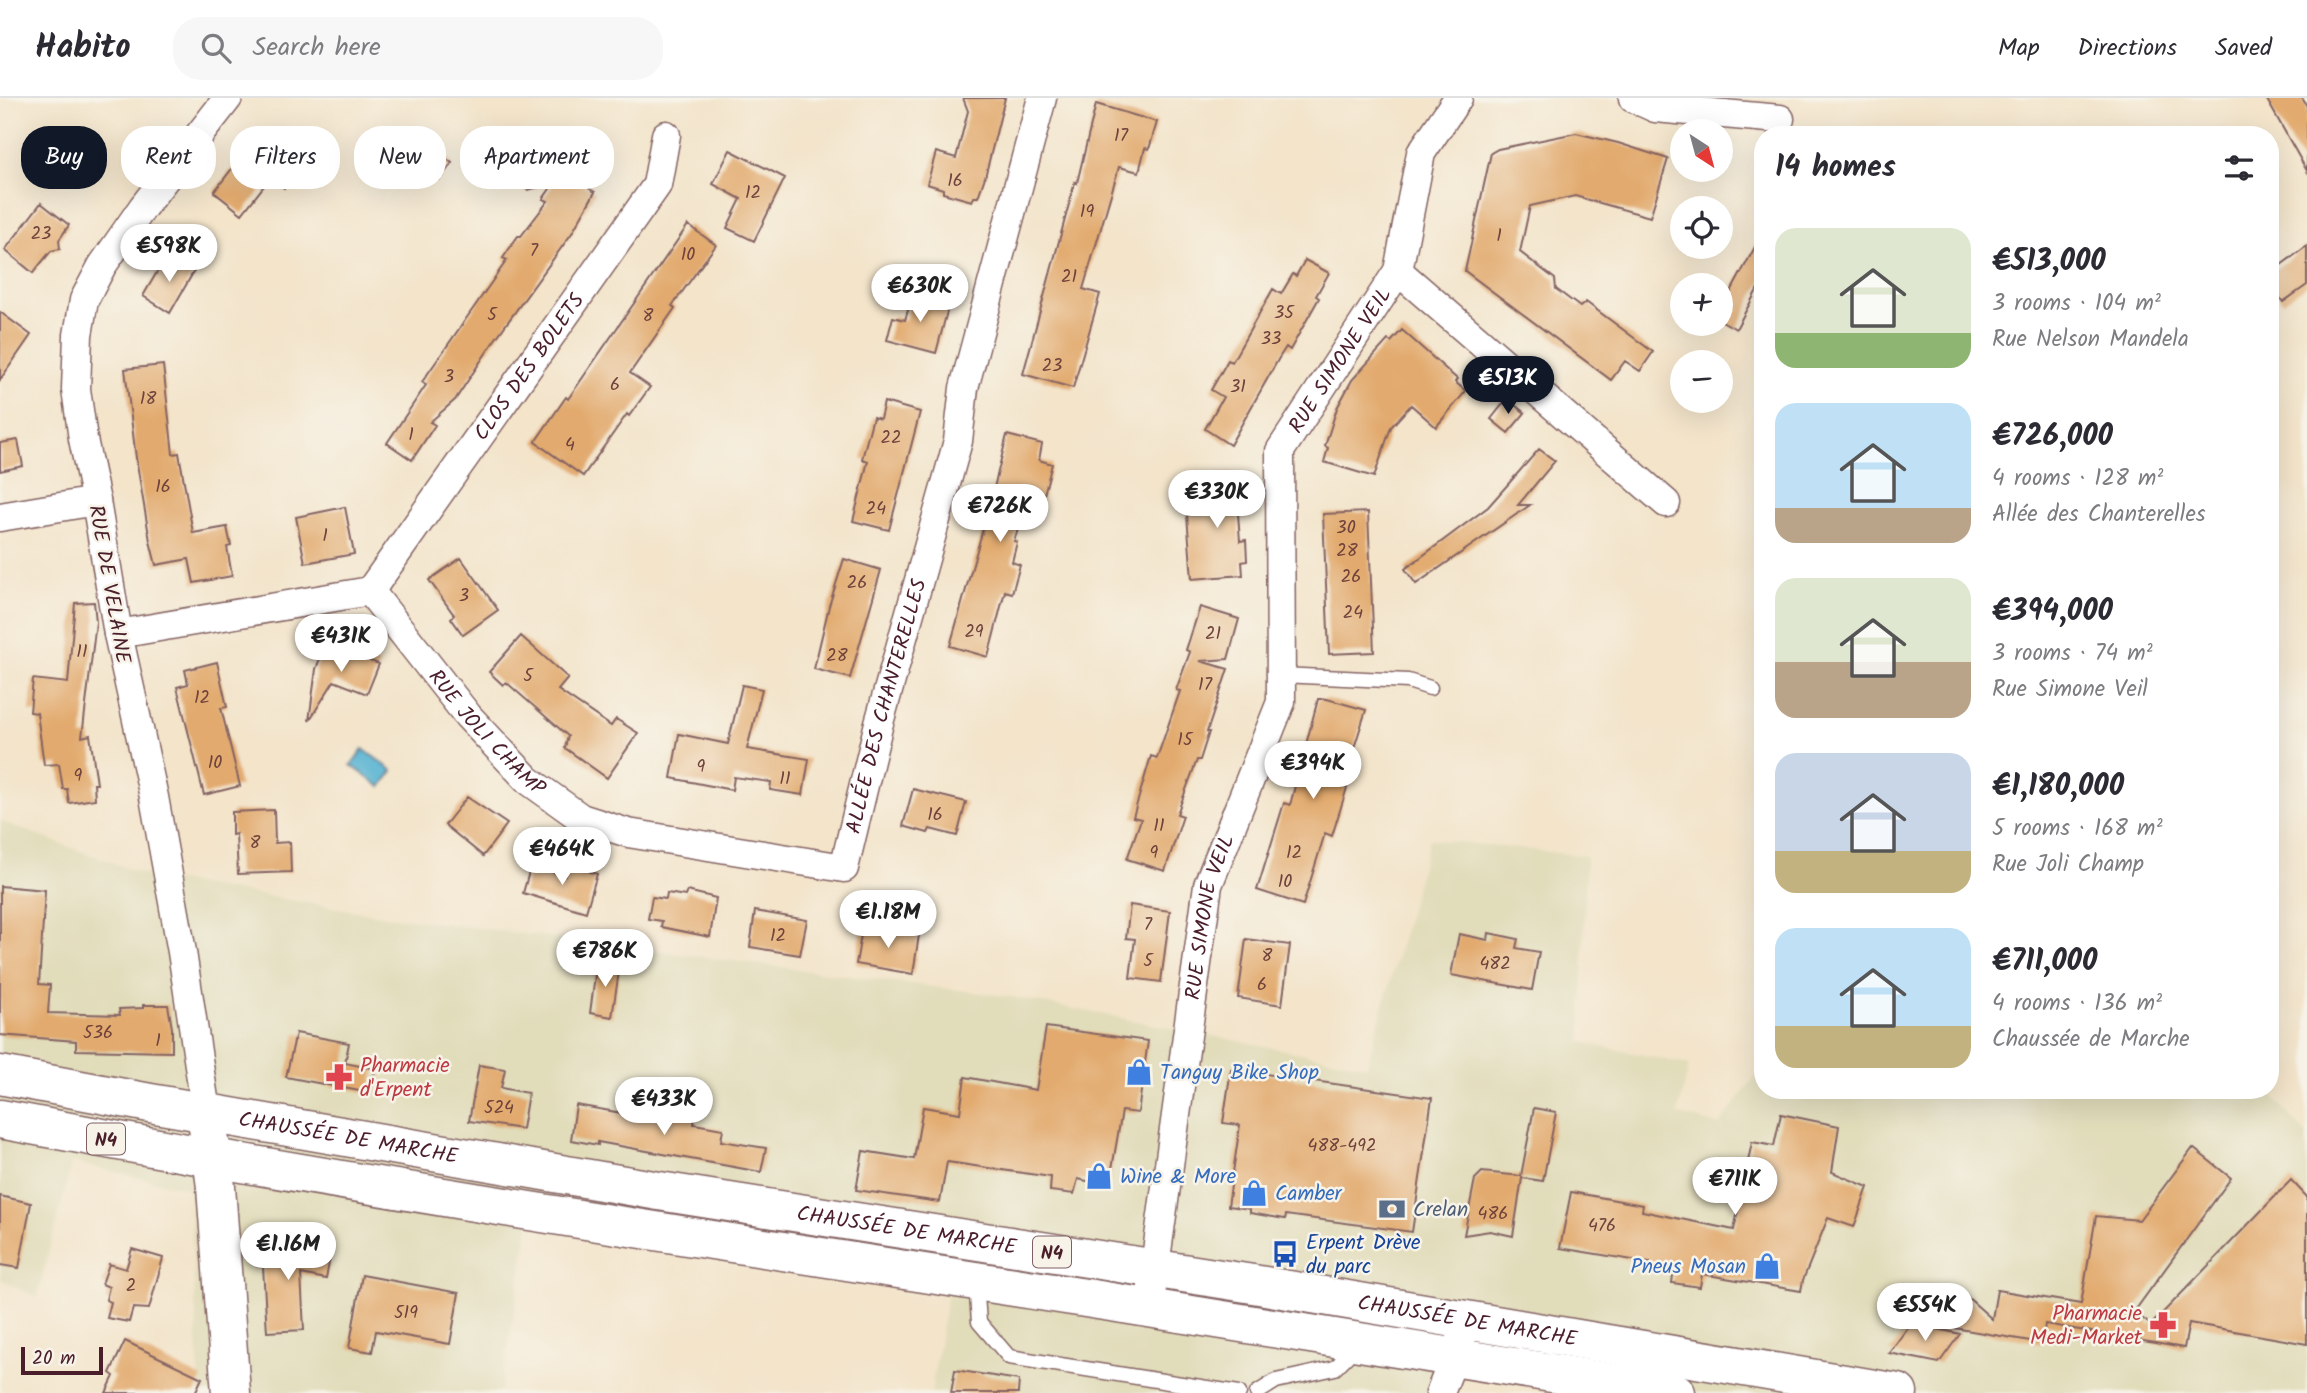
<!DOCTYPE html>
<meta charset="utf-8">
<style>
:root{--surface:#fff;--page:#f7f7f7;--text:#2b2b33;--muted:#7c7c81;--line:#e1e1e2;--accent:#111827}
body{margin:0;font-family:Kalam,sans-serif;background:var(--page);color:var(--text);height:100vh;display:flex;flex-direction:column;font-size:26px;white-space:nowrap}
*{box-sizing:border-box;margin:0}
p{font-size:23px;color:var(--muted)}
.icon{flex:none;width:38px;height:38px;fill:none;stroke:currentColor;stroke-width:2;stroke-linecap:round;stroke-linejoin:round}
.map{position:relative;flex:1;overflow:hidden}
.details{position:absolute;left:1754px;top:28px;width:525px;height:973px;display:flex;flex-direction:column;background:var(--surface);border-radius:28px;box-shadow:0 7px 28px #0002}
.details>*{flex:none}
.banner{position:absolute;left:21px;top:28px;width:665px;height:63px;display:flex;gap:14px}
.needle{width:46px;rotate:144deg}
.fabs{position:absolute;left:1670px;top:21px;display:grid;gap:14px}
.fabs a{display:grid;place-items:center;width:63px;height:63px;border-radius:50%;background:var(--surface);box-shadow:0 7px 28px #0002;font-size:35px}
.scale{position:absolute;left:21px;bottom:18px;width:82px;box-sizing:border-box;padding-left:7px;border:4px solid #4a1f2b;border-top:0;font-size:19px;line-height:24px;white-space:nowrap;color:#4a1f2b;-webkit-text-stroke:5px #f7f3e8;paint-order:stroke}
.price{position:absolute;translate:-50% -60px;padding:0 16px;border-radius:24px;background:#fff;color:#222;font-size:23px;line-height:46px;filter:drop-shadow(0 2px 4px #0008)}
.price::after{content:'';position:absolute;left:50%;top:42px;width:21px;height:16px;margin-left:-10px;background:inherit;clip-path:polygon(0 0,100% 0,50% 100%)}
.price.active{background:var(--accent);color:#fff}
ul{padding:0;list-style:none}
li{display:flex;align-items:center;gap:21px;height:175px;padding:0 21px}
li span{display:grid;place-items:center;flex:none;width:196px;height:140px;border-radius:21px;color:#555}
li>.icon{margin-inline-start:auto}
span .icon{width:84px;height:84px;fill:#fffc;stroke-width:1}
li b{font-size:30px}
h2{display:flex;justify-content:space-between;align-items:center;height:84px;padding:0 21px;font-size:30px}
.pill{padding:0 24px;border-radius:28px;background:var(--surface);box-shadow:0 7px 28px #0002;font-size:24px;line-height:63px}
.pill.active{background:var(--accent);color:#fff}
header{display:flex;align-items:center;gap:42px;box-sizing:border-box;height:98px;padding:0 35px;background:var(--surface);border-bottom:2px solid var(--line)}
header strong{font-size:33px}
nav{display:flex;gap:38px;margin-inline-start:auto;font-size:24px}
.search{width:490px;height:63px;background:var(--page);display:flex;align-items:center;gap:18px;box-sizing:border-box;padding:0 24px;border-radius:28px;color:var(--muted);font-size:26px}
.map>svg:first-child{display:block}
.built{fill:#e1dcba}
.water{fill:#53b1d1;stroke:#4e687e;stroke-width:2}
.building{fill:#e2aa6e}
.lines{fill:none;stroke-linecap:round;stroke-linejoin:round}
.lane-casing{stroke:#856463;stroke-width:17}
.street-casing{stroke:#856463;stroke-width:31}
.secondary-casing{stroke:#856463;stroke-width:41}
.primary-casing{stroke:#856463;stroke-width:41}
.lane{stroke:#fff;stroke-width:14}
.street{stroke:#fff;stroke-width:28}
.secondary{stroke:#fff;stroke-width:38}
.primary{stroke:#fff;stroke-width:38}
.labels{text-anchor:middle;stroke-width:5;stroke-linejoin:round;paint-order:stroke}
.number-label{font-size:18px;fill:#70423c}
.shield{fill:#f7f3e8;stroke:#7e5f64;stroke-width:2}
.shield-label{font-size:19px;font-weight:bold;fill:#4a1f2b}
.street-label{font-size:21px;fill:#4a1f2b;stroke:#f7f3e8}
.health-label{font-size:21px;fill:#be3a42;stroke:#f7f3e8;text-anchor:start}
.shop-label{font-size:21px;fill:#366cbe;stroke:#f7f3e8;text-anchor:start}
.service-label{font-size:21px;fill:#4e5e75;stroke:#f7f3e8;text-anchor:start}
.transit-label{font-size:21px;fill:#164399;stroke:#f7f3e8;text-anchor:start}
</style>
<header>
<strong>Habito</strong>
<div class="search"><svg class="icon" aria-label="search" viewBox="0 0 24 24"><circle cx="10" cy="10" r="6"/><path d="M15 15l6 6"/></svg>Search here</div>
<nav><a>Map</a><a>Directions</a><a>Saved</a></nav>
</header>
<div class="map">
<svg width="2307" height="1295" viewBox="0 0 2307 1295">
<rect width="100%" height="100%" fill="#f7f3e8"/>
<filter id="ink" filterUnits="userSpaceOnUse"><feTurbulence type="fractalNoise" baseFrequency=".0143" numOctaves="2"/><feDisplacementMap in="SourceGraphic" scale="14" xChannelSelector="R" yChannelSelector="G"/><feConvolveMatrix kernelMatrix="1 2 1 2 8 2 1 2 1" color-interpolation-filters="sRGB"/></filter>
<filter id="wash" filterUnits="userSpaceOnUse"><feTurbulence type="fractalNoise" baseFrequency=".00686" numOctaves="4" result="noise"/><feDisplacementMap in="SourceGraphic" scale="28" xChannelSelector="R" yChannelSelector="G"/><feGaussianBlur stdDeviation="1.57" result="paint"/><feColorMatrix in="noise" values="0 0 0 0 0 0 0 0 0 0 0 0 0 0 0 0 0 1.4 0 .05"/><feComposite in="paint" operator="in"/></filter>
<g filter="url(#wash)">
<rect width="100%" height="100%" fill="#f3e4ca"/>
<path class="built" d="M0,723L148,778L385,818L1012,899L1367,968L1429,741L1586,758L1581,944L1689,967L1678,1016L1719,1027L1762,969V992H2268L2307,1037V1295H1611L1441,1268L1429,1295H931L950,1181L531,1114L500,1295H200L189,1091L72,1064L37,1199L0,1181Z"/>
<path class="water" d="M363,651L393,673L381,689L351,667Z"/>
<g id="blocks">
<path class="building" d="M963,0H1005L985,79L978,99H974L972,103L943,95V91L927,86L936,54L956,60L968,13Z
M2266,0H2302L2307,8V73Z
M1096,6L1157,24L1149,51L1145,50L1139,74L1119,69L1083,191L1100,196L1073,290L1023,276L1075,84L1077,85Z
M1576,35L1618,45L1668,61L1650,119L1575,98L1530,108L1520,154L1555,181L1556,191L1580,209L1586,204L1653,254L1640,273L1625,263L1611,282L1465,173L1491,55L1498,51Z
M273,37L306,62L284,90L271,79L242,116L214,94L247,51L256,59Z
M435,52L452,65L439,82L422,70Z
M531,52L563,70L557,80L561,74L595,94L572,135L494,243L455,302L430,324L435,327L412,362L387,345L426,287L422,284L507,162L503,160L518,138H521L548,103L543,101L554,85L528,92L513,84Z
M730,52L785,80L754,143L727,130L741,101L713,86Z
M41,105L69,127L59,142L60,151L51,153L33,175L5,152Z
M688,127L716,147L672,208L675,210L630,275L650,289L629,318L627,316L583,378L535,344L566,299L568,301Z
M1762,136V183L1736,231L1720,222V214Z
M2307,148V187L2283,204L2270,186V175Z
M167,157L194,173L170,215L143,198Z
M1305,162L1329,175L1316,198L1319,200L1290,252L1286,249L1279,260L1230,347L1205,331L1223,299L1211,292L1228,262L1232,264L1273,191L1281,196L1293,176L1296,178Z
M913,196L949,206L936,255L887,242L893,219L905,222Z
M0,214L31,237L0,282Z
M1402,232L1457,281L1455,284L1466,293L1436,329L1411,307L1391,329L1374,379L1324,364L1328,350L1325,348L1337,310L1352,282L1388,242L1391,244Z
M163,267L173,356L179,355L193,435L227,429L231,448L227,449L232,478L194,485L189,461L156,467L150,443L136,360L125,271Z
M1507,301L1525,315L1508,335L1491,321Z
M884,304L920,314L889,432L853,423L868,363L862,361L873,319L880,321Z
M1007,337L1042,346L1039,362L1052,366L1041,408L1027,404L1014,443L1017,444L1012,464L1020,467L1012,495L1005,493L988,559L950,548L990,406Z
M18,342L23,368L0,373V345Z
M1539,351L1555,363L1518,407H1530L1416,486L1405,471L1488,409Z
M1235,375L1240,443L1246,442L1247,463L1242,464L1243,477L1192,481L1187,417L1201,416L1198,378Z
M345,409L354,456L305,465L296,419Z
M1368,414L1374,554L1329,556L1323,416Z
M461,460L498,512L463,537L451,520L454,517L429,482Z
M844,461L881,472L850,580L814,571L829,508Z
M94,504L96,524L82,639L90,637L97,686H94L95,701L69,705L67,691H63L59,666L44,667L37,615L30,614L33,581L68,585L75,505Z
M1200,509L1239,521L1228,561L1200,563L1228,571L1207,634H1209L1200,662H1197L1177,716L1183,718L1165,773L1127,761L1141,721L1133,719L1151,658L1157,660L1180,593L1176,592L1190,554L1186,552Z
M521,538L568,580L558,592L611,628L616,621L638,635L607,680L565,650L568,638L506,584L503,587L489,574Z
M325,547L379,566L367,596L334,583L309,623L316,571Z
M217,564L227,609L221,610L240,688L204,697L177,589L188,586L185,572Z
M742,587L762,591L747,651L809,661L803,697L770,692L771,684L734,679L732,692L671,680L679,636L728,646Z
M1318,601H1327L1366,612L1345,679L1350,680L1332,738L1325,735L1303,807L1257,792L1284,705L1290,707Z
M913,691L966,704L957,738L930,731L928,735L903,728Z
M467,699L507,726L483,758L445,727Z
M274,712L275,745L290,744L291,774L238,776L236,736L232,737V714Z
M531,767L565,778L570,767L597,776L586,814L523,795Z
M0,788L45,792L39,886L50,887L48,915L120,917L119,911L143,910V907H168L172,930V954L76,952V943L0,937Z
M687,793L716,800L710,839L661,829L662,823L648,821L652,799L666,801L667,795L685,798Z
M1130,807L1170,813L1161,884L1130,880L1135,841L1126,840Z
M755,813L807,822L800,857L750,849Z
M862,831L885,835V831L919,837L913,876L856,866Z
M1489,835L1518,841L1516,850L1539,854L1532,892L1451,877L1459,836L1488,842Z
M1246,841L1290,847L1282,907L1238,900Z
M597,863L620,867L612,919L590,915Z
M1046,929L1148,943L1138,1015L1122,1013L1109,1088L1078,1081L1074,1096L1050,1093L1051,1079L947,1064L940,1104L856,1092L863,1053L914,1061L923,1009L960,1015L965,979L1036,992Z
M296,935L349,945L345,965L375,971L370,995L286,979Z
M479,967L505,971L501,990L528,995L522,1031L469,1023Z
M1231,971L1432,1000L1412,1134L1286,1117L1285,1121L1250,1115V1111L1228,1108L1240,1027L1223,1025Z
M576,1007L662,1022L664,1014L695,1019L694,1026L723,1031L721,1043L766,1050L761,1074L598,1044V1047L571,1042Z
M1534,1010L1556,1014L1543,1083L1522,1080L1513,1138L1490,1133L1464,1137L1475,1081L1482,1074L1521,1078Z
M1781,1016L1839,1028L1832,1074L1868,1089L1854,1129L1828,1120L1803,1182L1801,1193L1702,1176L1700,1189L1672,1185L1673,1177L1649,1173L1651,1165L1560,1150L1571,1094L1643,1107L1642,1113L1734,1132L1752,1044L1774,1048Z
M2193,1050L2231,1080L2134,1214L2151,1227L2291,1082L2307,1099V1246L2189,1225L2184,1250L2045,1226L2042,1245L1942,1228L1965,1197L1992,1221L1997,1192L2081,1206L2096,1118L2139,1122Z
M0,1098L31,1105L19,1170L0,1167Z
M262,1141L331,1154L326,1181L301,1176L304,1232L267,1234L263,1169L257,1168Z
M132,1151L163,1160L149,1211L133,1210L129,1224L107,1220L111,1204L106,1202L109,1189L102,1186L109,1166L126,1171Z
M362,1177L459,1195L450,1246L376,1233L372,1254L349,1250Z
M1911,1225L1960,1236L1939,1265L1889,1255Z
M125,1243L202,1280L195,1295H106L114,1278L110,1275Z
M955,1272L1019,1282L1018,1295H951Z"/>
</g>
</g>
<g filter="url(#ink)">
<use href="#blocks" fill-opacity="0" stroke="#856463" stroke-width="2"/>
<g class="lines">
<defs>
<path id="lane" d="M1281,577L1408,583L1430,590
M976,1185L979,1224L1009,1259L1239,1295
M1257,1295L1276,1283L1335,1270L1357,1248"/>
<g id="street">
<path d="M1633,0L1655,10L1780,21"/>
<path d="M1398,173L1666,405"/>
<path d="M0,419L96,403"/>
<path id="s1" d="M370,493L468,618L528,682L581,720L628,735L844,770L879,625L958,343L964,290L1042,0"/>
<path id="s2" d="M370,493L657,87L666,37"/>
<path d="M118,536L370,493"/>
<path d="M206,1014L182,854L154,699L118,536L96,403L83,341L76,291L78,237L84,202L102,168L143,109L228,0"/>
<path id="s3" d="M1149,1211L1208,787L1281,604L1280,353L1398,173L1421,55L1458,0"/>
<path d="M1440,1295L1469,1221"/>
</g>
<path id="secondary" d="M206,1014L216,1089L231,1295"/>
<g id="primary">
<path id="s4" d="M0,977L150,1005L659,1093L1253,1186L1898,1295"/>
<path d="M0,1021C369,1091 740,1146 1111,1204C1300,1234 1488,1266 1676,1295"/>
</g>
</defs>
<use href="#lane" class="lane-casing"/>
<use href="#street" class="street-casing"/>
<use href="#secondary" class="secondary-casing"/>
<use href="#primary" class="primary-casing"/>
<use href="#lane" class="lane"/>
<use href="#street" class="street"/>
<use href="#secondary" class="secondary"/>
<use href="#primary" class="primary"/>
</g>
</g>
<defs>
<symbol id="shop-bare" viewBox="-9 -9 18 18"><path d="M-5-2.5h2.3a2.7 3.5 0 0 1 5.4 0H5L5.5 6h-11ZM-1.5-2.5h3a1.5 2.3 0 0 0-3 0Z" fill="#3f7fe0" stroke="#f7f3e8" stroke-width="2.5" paint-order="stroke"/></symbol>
<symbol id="pharmacy-bare" viewBox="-9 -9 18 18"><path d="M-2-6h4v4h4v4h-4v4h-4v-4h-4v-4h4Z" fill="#e0444e" stroke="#f7f3e8" stroke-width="2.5" paint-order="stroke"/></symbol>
<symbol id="bank-bare" viewBox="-9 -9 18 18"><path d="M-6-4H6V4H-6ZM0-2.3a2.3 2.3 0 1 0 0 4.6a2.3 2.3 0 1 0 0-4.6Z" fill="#5c6f8a" stroke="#f7f3e8" stroke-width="2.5" paint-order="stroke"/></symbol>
<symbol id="bus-bare" viewBox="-9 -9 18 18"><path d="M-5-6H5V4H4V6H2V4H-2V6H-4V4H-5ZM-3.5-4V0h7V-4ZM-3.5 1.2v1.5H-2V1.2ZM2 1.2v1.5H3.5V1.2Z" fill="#1a4fb4" stroke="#f7f3e8" stroke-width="2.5" paint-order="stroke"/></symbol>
</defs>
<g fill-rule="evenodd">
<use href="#shop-bare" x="1120" y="955" width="38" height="38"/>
<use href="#pharmacy-bare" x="320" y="960" width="38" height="38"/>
<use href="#shop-bare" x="1080" y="1059" width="38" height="38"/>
<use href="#shop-bare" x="1235" y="1076" width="38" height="38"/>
<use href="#bank-bare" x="1373" y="1092" width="38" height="38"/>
<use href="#bus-bare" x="1266" y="1137" width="38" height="38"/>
<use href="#shop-bare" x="1748" y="1149" width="38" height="38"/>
<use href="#pharmacy-bare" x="2144" y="1208" width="38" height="38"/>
</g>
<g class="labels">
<g class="number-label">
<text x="1121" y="43">17</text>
<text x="955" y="88">16</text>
<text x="753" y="100">12</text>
<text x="1087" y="119">19</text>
<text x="41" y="141">23</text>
<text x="1499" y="143">1</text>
<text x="534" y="158">7</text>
<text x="688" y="162">10</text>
<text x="1069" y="184">21</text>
<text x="1284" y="220">35</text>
<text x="492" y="222">5</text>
<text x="648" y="223">8</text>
<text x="1271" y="246">33</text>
<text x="1052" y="273">23</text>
<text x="449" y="284">3</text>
<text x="615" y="292">6</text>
<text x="1238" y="294">31</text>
<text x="148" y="306">18</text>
<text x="411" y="342">1</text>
<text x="891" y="345">22</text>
<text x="570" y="352">4</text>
<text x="163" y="394">16</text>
<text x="876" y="416">24</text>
<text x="1346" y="435">30</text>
<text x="325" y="443">1</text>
<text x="1347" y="458">28</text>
<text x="1351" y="484">26</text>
<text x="857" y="490">26</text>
<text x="464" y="503">3</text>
<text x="1353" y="520">24</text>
<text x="974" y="539">29</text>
<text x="1213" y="541">21</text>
<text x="82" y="559">11</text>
<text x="837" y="563">28</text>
<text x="528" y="583">5</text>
<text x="1205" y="592">17</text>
<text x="202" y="605">12</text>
<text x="1185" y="647">15</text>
<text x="215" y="670">10</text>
<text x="701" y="674">9</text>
<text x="78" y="683">9</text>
<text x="785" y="686">11</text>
<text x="935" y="722">16</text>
<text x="1159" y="733">11</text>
<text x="255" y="750">8</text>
<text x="1154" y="760">9</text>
<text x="1294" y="760">12</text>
<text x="1285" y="789">10</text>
<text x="1148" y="832">7</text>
<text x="778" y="843">12</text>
<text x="1267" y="863">8</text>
<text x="1148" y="868">5</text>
<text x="1495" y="871">482</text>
<text x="1262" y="892">6</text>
<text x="98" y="940">536</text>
<text x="158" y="948">1</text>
<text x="499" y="1015">524</text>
<text x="1342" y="1053">488-492</text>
<text x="1493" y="1121">486</text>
<text x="1602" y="1133">476</text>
<text x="131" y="1193">2</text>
<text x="406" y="1220">519</text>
</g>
<g class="shield">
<rect x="87" y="1025.5" width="38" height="31" rx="5"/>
<rect x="1033" y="1138.5" width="38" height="31" rx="5"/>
</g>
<g class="shield-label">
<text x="106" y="1048">N4</text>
<text x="1052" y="1161">N4</text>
</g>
<g class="street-label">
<text dy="7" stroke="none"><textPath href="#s3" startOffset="985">RUE SIMONE VEIL</textPath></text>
<text dy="7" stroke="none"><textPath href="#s2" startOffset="275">CLOS DES BOLETS</textPath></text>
<text transform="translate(110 486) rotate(80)" y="7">RUE DE VELAINE</text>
<text dy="7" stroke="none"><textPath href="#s1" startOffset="747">ALLÉE DES CHANTERELLES</textPath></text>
<text dy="7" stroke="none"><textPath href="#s1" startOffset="184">RUE JOLI CHAMP</textPath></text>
<text dy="7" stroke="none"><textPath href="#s3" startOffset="397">RUE SIMONE VEIL</textPath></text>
<text dy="7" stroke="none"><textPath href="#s4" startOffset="354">CHAUSSÉE DE MARCHE</textPath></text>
<text dy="7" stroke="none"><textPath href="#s4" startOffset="920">CHAUSSÉE DE MARCHE</textPath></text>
<text dy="7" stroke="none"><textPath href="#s4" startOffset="1488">CHAUSSÉE DE MARCHE</textPath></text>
</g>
<g class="health-label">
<text x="360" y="974">Pharmacie<tspan x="360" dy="24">d'Erpent</tspan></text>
<text x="2142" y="1222" text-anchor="end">Pharmacie<tspan x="2142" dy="24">Medi-Market</tspan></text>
</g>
<g class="shop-label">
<text x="1160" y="981">Tanguy Bike Shop</text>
<text x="1120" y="1085">Wine &amp; More</text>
<text x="1275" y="1102">Camber</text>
<text x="1746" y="1175" text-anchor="end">Pneus Mosan</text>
</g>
<g class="service-label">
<text x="1413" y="1118">Crelan</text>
</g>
<g class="transit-label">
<text x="1306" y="1151">Erpent Drève<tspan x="1306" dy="24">du parc</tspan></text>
</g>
</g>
</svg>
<div class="fabs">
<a><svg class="needle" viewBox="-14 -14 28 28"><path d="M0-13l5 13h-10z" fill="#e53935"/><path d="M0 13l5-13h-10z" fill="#7c7c81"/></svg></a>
<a><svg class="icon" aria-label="locate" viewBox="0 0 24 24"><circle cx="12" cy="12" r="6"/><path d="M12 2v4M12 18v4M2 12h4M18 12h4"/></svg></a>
<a>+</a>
<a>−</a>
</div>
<div class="scale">20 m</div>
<b class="price" style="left:169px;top:186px">€598K</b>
<b class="price" style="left:920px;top:226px">€630K</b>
<b class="price active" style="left:1508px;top:318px">€513K</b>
<b class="price" style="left:1217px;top:432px">€330K</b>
<b class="price" style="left:1000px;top:446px">€726K</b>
<b class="price" style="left:341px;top:576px">€431K</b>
<b class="price" style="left:1313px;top:703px">€394K</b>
<b class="price" style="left:562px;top:789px">€464K</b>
<b class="price" style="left:888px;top:852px">€1.18M</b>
<b class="price" style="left:605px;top:891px">€786K</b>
<b class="price" style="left:664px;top:1039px">€433K</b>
<b class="price" style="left:1735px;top:1119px">€711K</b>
<b class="price" style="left:288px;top:1184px">€1.16M</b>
<b class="price" style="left:1925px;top:1245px">€554K</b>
<div class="banner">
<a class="pill active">Buy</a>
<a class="pill">Rent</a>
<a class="pill">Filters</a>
<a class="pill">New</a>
<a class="pill">Apartment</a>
</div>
<section class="details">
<h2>14 homes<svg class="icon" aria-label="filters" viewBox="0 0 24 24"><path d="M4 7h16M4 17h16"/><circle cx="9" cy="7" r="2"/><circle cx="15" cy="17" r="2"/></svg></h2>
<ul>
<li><span style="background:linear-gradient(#dfe7d0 75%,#8fb573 0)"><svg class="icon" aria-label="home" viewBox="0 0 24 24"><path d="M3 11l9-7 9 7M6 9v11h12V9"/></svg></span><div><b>€513,000</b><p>3 rooms · 104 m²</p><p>Rue Nelson Mandela</p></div></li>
<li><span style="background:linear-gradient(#bfe0f5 75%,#b9a48a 0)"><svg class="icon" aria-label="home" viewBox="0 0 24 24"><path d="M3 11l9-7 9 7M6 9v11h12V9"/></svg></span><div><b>€726,000</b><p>4 rooms · 128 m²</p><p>Allée des Chanterelles</p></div></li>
<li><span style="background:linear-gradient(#dfe7d0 60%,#b9a48a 0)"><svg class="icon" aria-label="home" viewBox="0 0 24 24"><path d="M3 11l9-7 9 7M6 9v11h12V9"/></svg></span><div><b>€394,000</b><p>3 rooms · 74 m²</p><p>Rue Simone Veil</p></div></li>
<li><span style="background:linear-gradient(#c9d6e8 70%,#c2b280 0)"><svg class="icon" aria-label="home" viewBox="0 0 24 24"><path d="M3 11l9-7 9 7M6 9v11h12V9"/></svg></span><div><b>€1,180,000</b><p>5 rooms · 168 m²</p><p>Rue Joli Champ</p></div></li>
<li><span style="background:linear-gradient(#bfe0f5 70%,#c2b280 0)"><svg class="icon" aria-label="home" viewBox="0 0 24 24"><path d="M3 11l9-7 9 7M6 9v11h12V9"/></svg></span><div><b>€711,000</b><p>4 rooms · 136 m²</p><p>Chaussée de Marche</p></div></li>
</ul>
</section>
</div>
